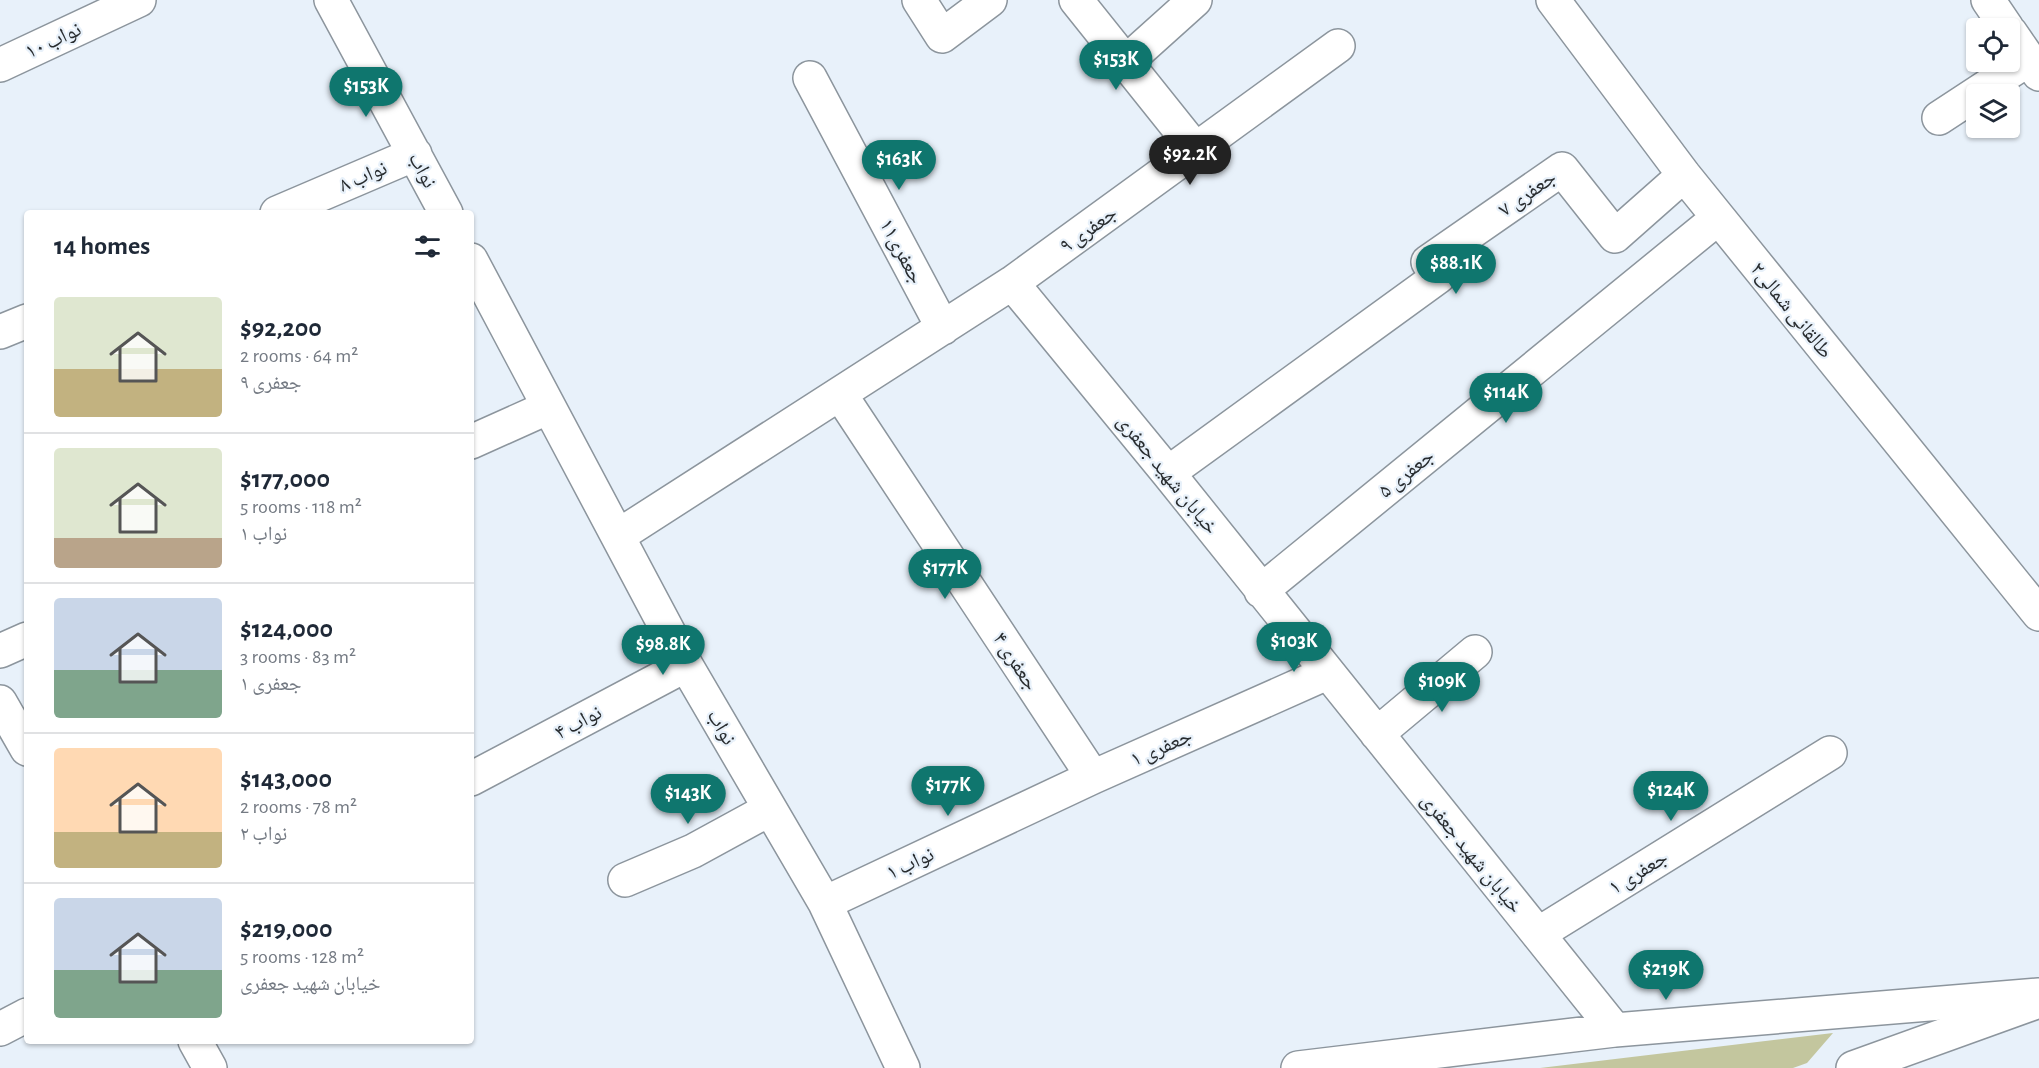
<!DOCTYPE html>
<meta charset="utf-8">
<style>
:root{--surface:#fff;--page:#f6f6f7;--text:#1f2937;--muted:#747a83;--line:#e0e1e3;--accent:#0f766e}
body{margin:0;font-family:"Alegreya Sans","Noto Naskh Arabic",sans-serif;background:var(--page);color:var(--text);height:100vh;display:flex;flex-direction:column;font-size:22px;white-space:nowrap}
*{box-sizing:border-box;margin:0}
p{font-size:20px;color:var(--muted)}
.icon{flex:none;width:33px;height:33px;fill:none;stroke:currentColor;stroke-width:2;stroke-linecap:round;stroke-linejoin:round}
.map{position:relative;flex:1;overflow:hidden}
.details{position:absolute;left:24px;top:210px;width:450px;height:834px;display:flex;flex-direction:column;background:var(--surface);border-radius:6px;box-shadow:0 2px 4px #0004}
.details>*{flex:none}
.fabs{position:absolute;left:1966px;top:18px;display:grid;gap:12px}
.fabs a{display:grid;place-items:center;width:54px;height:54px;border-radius:6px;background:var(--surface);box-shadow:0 2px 4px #0004;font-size:30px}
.price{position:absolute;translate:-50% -51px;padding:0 14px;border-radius:21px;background:var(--accent);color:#fff;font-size:20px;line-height:39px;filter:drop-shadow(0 2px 3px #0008)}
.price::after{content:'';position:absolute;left:50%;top:36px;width:18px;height:14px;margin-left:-9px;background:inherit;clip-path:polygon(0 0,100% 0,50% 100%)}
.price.active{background:#222;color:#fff}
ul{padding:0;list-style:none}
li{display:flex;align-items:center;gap:18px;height:150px;padding:0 30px}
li+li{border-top:2px solid var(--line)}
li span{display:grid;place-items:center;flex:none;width:168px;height:120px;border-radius:6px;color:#555}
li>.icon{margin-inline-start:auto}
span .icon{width:72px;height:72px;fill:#fffc;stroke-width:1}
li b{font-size:26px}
h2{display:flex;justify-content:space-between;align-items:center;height:72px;padding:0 30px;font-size:26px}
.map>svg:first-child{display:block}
.green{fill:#c3c69e}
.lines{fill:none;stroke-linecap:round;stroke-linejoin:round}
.minor-casing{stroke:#8c959d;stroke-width:36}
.major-casing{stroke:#8c959d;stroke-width:36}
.minor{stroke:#fff;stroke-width:33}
.major{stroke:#fff;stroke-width:33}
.labels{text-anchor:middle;stroke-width:4.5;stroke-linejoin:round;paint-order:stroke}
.street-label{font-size:21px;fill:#292d30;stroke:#e8f1fa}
</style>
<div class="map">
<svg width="2039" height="1068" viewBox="0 0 2039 1068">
<rect width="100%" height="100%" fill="#e8f1fa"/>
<path class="green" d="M1833,1033L1807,1063L1793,1068H1540Z"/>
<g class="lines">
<defs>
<path id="minor" d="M331,0L446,213
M919,0L942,36L990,0
M1076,0L1196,150
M1553,0L1684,175L2039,614
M1988,0L2007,28
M2010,32L2039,74
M1126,62L1195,0
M0,65L139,0
M810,78L943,328
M1939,118L2029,59
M277,213L415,154
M471,260L686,665L825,903L903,1068
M1012,283L1168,473L1615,1030
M0,332L27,321
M840,394L1093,777
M471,442L549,407
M1168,473L1438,277L1428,262L1562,169L1615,236L1684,175
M618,536L1012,283L1338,46
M1261,591L1718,218
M0,651L27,639
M0,702L27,749
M1377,734L1475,652
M471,779L686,665
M625,880L693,851L770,809
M825,903L1093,777L1327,673
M1538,934L1830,753
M0,1029L27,1015
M195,1041L210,1068
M1298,1068L1615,1030L2039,995"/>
<path id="major" d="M1853,1068L2039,1001"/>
</defs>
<use href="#minor" class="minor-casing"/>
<use href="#major" class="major-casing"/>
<use href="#minor" class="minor"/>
<use href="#major" class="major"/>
</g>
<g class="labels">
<g class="street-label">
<text transform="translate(53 40) rotate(-25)" y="7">نواب ۱۰</text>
<text transform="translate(423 170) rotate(62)" y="7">نواب</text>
<text transform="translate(363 176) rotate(-23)" y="7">نواب ۸</text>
<text transform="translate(1527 193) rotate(-35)" y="7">جعفری ۷</text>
<text transform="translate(1088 229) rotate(-36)" y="7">جعفری ۹</text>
<text transform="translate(902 251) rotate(62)" y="7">جعفری۱۱</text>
<text transform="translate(1792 310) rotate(51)" y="7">طالقانی شمالی۲</text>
<text transform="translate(1406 473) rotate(-39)" y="7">جعفری ۵</text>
<text transform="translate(1168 474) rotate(51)" y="7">خیابان شهید جعفری</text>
<text transform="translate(1016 661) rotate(57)" y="7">جعفری ۴</text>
<text transform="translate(578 722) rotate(-28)" y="7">نواب ۴</text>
<text transform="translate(722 727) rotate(60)" y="7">نواب</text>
<text transform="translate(1161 747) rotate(-24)" y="7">جعفری ۱</text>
<text transform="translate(1472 853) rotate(51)" y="7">خیابان شهید جعفری</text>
<text transform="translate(910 863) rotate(-25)" y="7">نواب ۱</text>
<text transform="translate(1638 872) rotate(-32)" y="7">جعفری ۱</text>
</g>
</g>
</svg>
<div class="fabs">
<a><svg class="icon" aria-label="locate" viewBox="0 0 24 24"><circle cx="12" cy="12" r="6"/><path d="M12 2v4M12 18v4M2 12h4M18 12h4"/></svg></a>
<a><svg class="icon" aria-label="layers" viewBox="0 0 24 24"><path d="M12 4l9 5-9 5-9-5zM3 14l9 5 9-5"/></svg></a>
</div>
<b class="price" style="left:1116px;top:91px">$153K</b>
<b class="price" style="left:366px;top:118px">$153K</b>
<b class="price active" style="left:1190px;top:186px">$92.2K</b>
<b class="price" style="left:899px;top:191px">$163K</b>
<b class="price" style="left:1456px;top:295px">$88.1K</b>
<b class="price" style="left:1506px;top:424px">$114K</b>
<b class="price" style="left:945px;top:600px">$177K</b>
<b class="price" style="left:1294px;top:673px">$103K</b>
<b class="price" style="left:663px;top:676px">$98.8K</b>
<b class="price" style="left:1442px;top:713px">$109K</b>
<b class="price" style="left:948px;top:817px">$177K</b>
<b class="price" style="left:1671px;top:822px">$124K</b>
<b class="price" style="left:688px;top:825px">$143K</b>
<b class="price" style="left:1666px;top:1001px">$219K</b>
<section class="details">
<h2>14 homes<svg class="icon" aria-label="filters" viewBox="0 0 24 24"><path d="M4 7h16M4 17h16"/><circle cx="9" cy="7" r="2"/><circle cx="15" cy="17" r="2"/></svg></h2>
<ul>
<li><span style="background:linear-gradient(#dfe7d0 60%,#c2b280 0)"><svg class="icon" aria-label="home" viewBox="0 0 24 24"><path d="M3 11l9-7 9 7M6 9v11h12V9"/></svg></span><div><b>$92,200</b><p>2 rooms · 64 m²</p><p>جعفری ۹</p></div></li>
<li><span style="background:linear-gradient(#dfe7d0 75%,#b9a48a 0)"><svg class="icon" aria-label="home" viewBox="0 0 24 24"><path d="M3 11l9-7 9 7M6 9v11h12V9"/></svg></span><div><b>$177,000</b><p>5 rooms · 118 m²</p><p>نواب ۱</p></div></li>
<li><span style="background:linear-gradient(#c9d6e8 60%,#7fa58c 0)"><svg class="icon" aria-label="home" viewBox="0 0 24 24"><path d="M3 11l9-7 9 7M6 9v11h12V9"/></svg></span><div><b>$124,000</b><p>3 rooms · 83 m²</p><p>جعفری ۱</p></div></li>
<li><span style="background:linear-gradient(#ffd9b3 70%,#c2b280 0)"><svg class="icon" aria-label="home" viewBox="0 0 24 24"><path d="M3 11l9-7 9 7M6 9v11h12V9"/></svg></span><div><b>$143,000</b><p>2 rooms · 78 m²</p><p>نواب ۲</p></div></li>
<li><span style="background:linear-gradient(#c9d6e8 60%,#7fa58c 0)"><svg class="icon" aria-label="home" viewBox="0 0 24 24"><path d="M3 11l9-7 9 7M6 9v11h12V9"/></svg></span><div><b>$219,000</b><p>5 rooms · 128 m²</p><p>خیابان شهید جعفری</p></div></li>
</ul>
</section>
</div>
